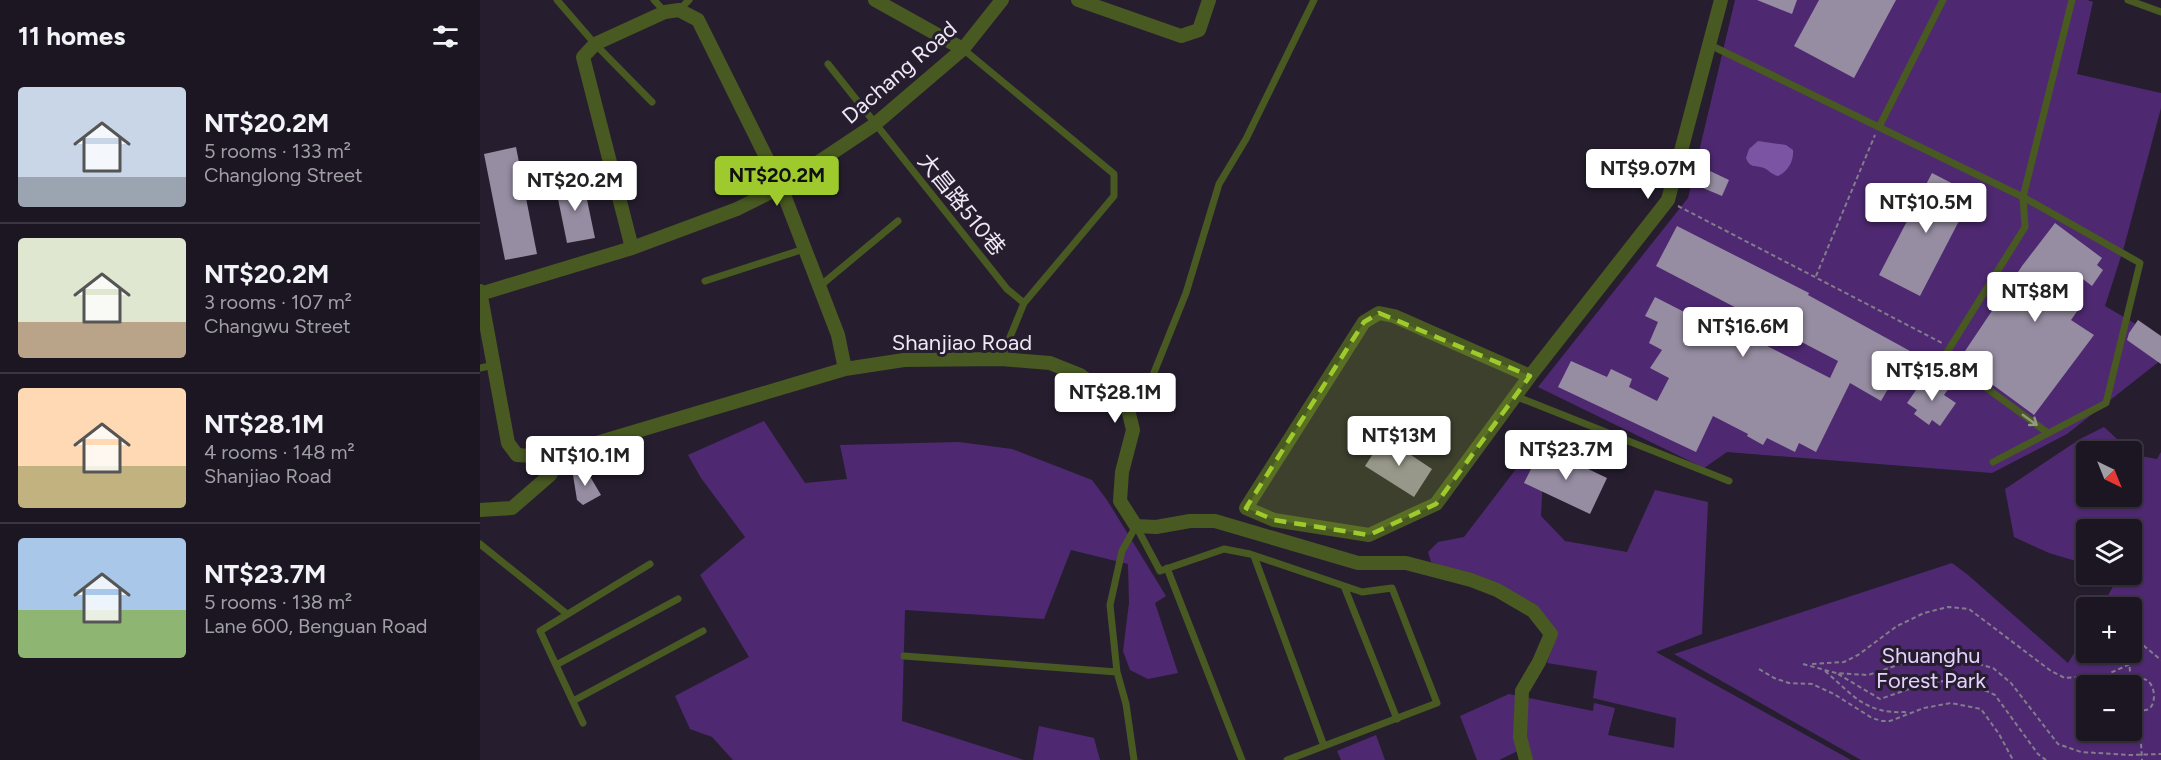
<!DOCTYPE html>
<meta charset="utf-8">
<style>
:root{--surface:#1c1623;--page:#292330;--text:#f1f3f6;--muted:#a09fa6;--line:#3a3541;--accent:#9fca2d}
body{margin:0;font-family:Figtree,"Noto Sans TC",sans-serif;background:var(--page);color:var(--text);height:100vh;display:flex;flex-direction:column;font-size:22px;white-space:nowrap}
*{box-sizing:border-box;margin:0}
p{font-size:20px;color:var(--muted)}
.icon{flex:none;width:33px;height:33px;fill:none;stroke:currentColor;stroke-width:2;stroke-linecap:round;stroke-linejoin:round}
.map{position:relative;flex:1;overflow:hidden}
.panel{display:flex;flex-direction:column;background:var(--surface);width:480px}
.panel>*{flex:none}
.needle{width:39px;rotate:137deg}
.fabs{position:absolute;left:1596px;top:441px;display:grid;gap:12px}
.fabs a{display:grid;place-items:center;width:66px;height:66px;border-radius:6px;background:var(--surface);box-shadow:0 2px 4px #0004,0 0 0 2px var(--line);font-size:30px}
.price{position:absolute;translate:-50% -51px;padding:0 14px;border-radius:6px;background:#fff;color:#222;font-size:20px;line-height:39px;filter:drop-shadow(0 2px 3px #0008)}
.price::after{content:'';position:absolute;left:50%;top:36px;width:18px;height:14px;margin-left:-9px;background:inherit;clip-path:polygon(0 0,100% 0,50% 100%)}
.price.on{background:var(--accent);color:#111}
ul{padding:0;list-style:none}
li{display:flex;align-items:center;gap:18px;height:150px;padding:0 18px}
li+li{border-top:2px solid var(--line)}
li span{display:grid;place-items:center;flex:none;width:168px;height:120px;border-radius:6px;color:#555}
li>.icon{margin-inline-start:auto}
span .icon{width:72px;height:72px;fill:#fffc;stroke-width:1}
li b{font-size:26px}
h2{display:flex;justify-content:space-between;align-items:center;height:72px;padding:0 18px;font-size:26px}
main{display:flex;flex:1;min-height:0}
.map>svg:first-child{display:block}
.green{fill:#4e2971;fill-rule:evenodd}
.water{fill:#7b54a4}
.building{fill:#968da2}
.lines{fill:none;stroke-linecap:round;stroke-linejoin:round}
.path{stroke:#837c8b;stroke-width:2;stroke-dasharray:4.5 3;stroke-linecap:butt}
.lane{stroke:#485921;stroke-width:7}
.street{stroke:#485921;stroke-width:14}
.oneway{stroke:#929980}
.marked{fill:#9fca2d;fill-opacity:0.2;stroke:#9fca2d;stroke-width:4.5;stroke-dasharray:12 8;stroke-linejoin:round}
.labels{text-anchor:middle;stroke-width:6;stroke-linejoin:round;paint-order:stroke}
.street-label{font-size:22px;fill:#ede8f3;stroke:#261e2f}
.park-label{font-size:22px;fill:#e4d1fd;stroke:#261e2f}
</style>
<main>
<section class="panel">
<h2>11 homes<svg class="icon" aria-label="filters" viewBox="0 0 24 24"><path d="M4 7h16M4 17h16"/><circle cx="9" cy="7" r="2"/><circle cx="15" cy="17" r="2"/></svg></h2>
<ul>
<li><span style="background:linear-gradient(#c9d6e8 75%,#9aa5b1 0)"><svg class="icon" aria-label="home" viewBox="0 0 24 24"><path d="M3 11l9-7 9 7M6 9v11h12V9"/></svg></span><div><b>NT$20.2M</b><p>5 rooms · 133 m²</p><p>Changlong Street</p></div></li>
<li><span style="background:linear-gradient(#dfe7d0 70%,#b9a48a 0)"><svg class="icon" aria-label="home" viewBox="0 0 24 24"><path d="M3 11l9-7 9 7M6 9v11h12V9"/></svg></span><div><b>NT$20.2M</b><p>3 rooms · 107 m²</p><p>Changwu Street</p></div></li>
<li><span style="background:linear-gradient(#ffd9b3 65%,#c2b280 0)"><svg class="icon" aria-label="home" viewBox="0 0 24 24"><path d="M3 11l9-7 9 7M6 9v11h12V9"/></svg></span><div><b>NT$28.1M</b><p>4 rooms · 148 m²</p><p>Shanjiao Road</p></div></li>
<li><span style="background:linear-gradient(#a9c7e8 60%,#8fb573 0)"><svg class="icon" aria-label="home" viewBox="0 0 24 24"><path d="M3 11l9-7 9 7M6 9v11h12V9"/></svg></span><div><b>NT$23.7M</b><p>5 rooms · 138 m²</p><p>Lane 600, Benguan Road</p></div></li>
</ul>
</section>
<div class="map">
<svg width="1681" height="760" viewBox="0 0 1681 760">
<rect width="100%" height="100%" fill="#261e2f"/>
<path class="green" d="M1255,0H1607L1613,2L1597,74L1681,93V108L1644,247L1625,306L1681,339V360L1587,434L1512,473L1247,452L1224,468L1058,387L1208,198Z
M284,421L325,483L367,479L360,445L479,442L532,449L612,480L627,500L686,596L675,603L698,673L668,679L650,670L643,651L649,603L648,564L591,550L564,619L425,610L422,721L544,760H253L232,737L210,729L195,696L269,657L220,575L265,537L221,478L208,455Z
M1624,427L1651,452H1606V496H1652V452L1655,455L1677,459L1681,452V760H1381L1194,654L1472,563L1488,575L1588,663L1606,634V652H1652V608L1622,607L1639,575L1652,574V530H1606V564L1569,553L1534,537L1525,489L1600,439ZM1606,686H1652V730H1606Z
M1049,452L1064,455L1061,516L1085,541L1147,552L1175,490L1228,502L1222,634L1176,652L1371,760H1048L1044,748L1019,760H997L980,716L1029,694L1113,711L1114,703L1135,708L1128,735L1194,748L1196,718L1113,698L1117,671L1067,663L1077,631L1056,605L1021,587L951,562L948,552L958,542L984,537Z
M559,726L614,738L620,760H553Z
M896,735L905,760H861L857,751Z"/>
<path class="water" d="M1278,141L1306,145L1313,150C1314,161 1308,171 1298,176C1292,175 1289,170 1284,168C1274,165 1270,168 1266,158L1269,149Z"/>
<path class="building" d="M1277,0H1317L1312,14Z
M1339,0H1416L1374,78L1314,46Z
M36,147L57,254L25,260L4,154Z
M1230,171L1249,180L1242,196L1223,188Z
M1452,173L1493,194L1440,296L1399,275Z
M94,180L95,187L100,186L102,191L105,190L115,238L87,243L75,184Z
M1575,223L1622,258L1617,265L1623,270L1612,286L1595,273L1579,295L1598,310L1591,320L1614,335L1554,415L1479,360L1542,266Z
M1197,226L1329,293L1328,295L1430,351L1401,401L1370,383L1336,452L1319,443L1315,452L1287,438L1283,445L1267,436L1268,434L1233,416L1216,452L1078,387L1091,361L1127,377L1131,369L1152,379L1149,387L1177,401L1189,378L1170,368L1182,350L1169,343L1178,322L1165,316L1175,297L1216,318L1220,312L1350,378L1358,361L1176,266Z
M1658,320L1681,336V364L1647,340L1649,333Z
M1453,376L1469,388L1464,395L1476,403L1460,426L1452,420L1449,425L1434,414L1437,410L1427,403L1443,380L1448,383Z
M904,437L952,469L934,497L885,466Z
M1062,447L1127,478L1110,514L1044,483Z
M105,468L121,495L103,505L97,500L93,475Z"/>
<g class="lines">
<path class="path" d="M1198,206L1462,343
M1336,276L1395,135
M1630,595L1634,608
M1652,636L1681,660
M1601,643L1606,645
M1648,652L1650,671L1654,682
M1323,664L1356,673L1388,675L1433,660L1459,657L1491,662L1513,668L1531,683L1578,744L1601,752L1650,755L1681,754
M1332,664L1364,662L1378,655L1417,626L1444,613L1468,607L1489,609L1571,671L1585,678L1628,674L1650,664
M1279,669L1294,678L1309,683L1332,684L1354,694L1392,718L1402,721H1410L1444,708L1471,703L1501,709L1519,734L1533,760
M1345,671C1373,695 1385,714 1425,712L1426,716
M1358,674L1400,699L1441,685L1464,681L1500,688L1515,695L1558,754L1566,760
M1650,686C1670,664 1681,699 1669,709C1663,712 1657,709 1652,705
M1654,708L1655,719L1660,726L1662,760"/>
<path class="lane" d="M77,0L115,44L172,102
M174,0L185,12
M1648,0L1681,12
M199,10L209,0
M1230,45L1543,197L1660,263L1626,403L1513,462
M483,49L634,174V196L544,303L521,359
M348,64L527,289L544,303
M1399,127L1463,0
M225,281L324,249
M340,286L418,221
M0,368L14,365
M1035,396L1249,481
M648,409L673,375L706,293L739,184L766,139L834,0
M1568,433L1464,357L1545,227L1543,197L1592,0
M656,526L680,571L744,549L770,554L882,592L912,588L957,703L807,760
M0,544L87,614
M774,556L844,746
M687,568L762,760
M864,586L917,719
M424,656L637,672L630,605L642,551L656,526
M76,665L198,599
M637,672L646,704L654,760
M93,701L223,631
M103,723L60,631L170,564"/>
<path class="street" d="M395,0L483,49
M598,0L701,36L719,30L729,0
M152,248L103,57L115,44L185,12L199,10L218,20L301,187L358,335L365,369
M0,291L28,443L37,455L52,456L83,453
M0,294L152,248L257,209L301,187L394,125L483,49L522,0
M1050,376L914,316L899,313L884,322L766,508L794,520L889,535L956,504L1050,376L1188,200L1241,0
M0,510L32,508L70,475L83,453L365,369L424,360L521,359L570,363L600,375L648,409L653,430L642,472L640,501L656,526L676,527L710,521H735L878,563H926L991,580L1017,590L1053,611L1071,634L1059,662L1042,691L1040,737L1046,760"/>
</g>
<defs><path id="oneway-shaft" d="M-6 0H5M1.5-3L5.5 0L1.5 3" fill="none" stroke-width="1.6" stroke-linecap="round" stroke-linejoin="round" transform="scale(1.5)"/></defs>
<use class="oneway" href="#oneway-shaft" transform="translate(1550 420) rotate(36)"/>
<path class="marked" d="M899,313L1050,376L956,504L889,535L794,520L766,508L884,322Z"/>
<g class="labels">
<g class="street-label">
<text transform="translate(419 72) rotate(-41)" y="8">Dachang Road</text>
<text transform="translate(482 204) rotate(51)" y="8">大昌路510巷</text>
<text x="482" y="350">Shanjiao Road</text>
</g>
<g class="park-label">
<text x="1451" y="663">Shuanghu<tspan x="1451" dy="25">Forest Park</tspan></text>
</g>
</g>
</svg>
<div class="fabs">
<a><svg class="needle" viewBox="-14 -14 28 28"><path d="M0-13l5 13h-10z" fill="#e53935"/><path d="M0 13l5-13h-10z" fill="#a09fa6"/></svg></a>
<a><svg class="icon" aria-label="layers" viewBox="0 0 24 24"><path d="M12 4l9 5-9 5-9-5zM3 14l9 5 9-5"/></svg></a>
<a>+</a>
<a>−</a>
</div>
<b class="price" style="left:1168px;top:200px">NT$9.07M</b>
<b class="price on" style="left:297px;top:207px">NT$20.2M</b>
<b class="price" style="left:95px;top:212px">NT$20.2M</b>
<b class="price" style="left:1446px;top:234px">NT$10.5M</b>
<b class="price" style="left:1555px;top:323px">NT$8M</b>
<b class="price" style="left:1263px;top:358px">NT$16.6M</b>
<b class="price" style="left:1452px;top:402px">NT$15.8M</b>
<b class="price" style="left:635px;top:424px">NT$28.1M</b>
<b class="price" style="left:919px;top:467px">NT$13M</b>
<b class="price" style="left:1086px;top:481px">NT$23.7M</b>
<b class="price" style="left:105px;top:487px">NT$10.1M</b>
</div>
</main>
